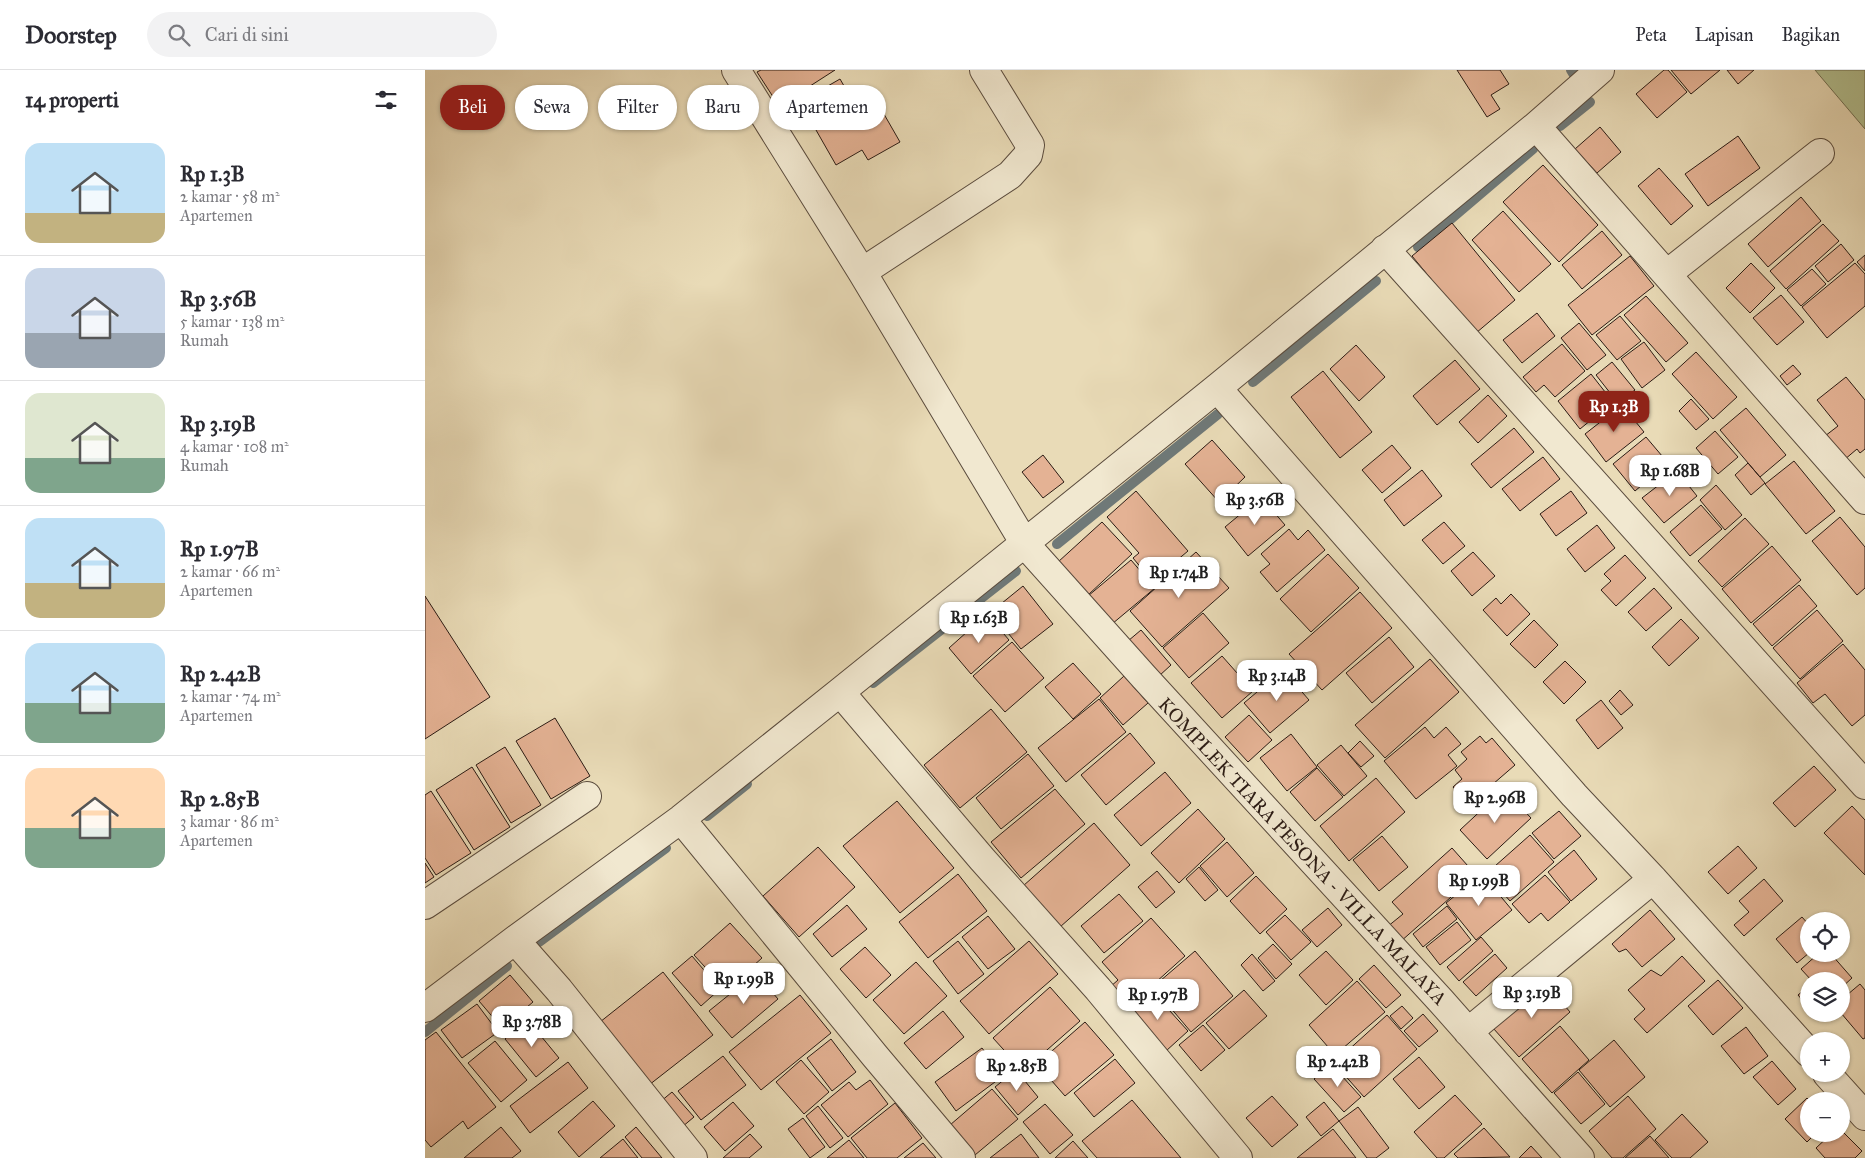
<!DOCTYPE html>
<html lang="id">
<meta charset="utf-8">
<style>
:root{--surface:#fff;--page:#f2f2f3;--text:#2b2b33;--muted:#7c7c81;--line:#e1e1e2;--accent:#8f2418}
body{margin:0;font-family:"IM FELL Great Primer",serif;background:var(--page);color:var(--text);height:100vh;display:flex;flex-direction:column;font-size:19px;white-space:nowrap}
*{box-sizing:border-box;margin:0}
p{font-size:16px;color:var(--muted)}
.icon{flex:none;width:28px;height:28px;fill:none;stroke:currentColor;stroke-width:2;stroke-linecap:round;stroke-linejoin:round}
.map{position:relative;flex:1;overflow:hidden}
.drawer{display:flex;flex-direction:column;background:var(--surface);width:425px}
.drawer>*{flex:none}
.guide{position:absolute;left:15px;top:15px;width:475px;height:45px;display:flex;gap:10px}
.tools{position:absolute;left:1375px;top:842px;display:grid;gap:10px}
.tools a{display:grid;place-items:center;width:50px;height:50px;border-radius:50%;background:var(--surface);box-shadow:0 1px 4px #0004;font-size:25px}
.price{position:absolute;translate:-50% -42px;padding:0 11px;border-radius:10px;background:#fff;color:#222;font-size:16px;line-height:32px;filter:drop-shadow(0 1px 2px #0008)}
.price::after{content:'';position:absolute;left:50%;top:30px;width:15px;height:11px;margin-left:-8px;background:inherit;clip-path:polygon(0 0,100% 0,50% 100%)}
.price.current{background:var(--accent);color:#fff}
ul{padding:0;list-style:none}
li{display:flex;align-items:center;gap:15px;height:125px;padding:0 25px}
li+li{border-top:1px solid var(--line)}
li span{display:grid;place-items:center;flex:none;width:140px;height:100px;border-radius:15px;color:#555}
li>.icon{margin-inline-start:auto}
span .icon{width:60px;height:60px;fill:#fffc;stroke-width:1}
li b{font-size:21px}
h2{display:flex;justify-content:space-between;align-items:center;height:60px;padding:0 25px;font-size:21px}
.chip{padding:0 18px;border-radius:22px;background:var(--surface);box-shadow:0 1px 4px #0004;font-size:18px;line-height:45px}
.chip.current{background:var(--accent);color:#fff}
header{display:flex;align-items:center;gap:30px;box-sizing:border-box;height:70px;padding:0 25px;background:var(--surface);border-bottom:1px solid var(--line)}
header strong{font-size:24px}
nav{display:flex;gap:28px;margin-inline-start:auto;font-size:18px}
.search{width:350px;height:45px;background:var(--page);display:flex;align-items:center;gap:12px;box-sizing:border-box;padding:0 18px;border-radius:28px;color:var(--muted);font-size:19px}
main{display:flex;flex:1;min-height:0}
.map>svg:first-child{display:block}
.green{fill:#b3c191;stroke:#6f6e52}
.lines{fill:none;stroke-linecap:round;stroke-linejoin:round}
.stream{stroke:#6f7978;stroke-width:10}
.building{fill:#e4b294;stroke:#2b1b14}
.minor-casing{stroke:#5a4b3d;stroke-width:30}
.minor{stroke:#f1e8d0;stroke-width:28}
.labels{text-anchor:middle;stroke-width:5;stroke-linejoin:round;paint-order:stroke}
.street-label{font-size:19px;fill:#2b1b14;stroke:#f1e8d0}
</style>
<header>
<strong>Doorstep</strong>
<div class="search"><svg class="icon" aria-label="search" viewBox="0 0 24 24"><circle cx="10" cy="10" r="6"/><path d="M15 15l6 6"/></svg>Cari di sini</div>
<nav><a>Peta</a><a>Lapisan</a><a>Bagikan</a></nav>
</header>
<main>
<section class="drawer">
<h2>14 properti<svg class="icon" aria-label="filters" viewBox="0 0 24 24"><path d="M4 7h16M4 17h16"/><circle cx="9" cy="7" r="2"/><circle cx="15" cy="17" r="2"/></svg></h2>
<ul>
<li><span style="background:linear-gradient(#bfe0f5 70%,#c2b280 0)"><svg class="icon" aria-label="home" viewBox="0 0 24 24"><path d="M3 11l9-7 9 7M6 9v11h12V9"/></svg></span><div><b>Rp 1.3B</b><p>2 kamar · 58 m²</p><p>Apartemen</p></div></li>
<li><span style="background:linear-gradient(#c9d6e8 65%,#9aa5b1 0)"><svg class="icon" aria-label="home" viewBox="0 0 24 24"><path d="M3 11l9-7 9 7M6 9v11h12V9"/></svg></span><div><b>Rp 3.56B</b><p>5 kamar · 138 m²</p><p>Rumah</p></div></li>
<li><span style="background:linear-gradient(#dfe7d0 65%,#7fa58c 0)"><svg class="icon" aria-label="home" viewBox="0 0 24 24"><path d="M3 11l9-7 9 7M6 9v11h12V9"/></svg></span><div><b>Rp 3.19B</b><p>4 kamar · 108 m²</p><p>Rumah</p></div></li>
<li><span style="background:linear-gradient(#bfe0f5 65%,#c2b280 0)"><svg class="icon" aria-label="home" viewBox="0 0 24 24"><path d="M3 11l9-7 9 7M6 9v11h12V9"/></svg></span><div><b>Rp 1.97B</b><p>2 kamar · 66 m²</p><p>Apartemen</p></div></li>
<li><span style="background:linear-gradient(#bfe0f5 60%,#7fa58c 0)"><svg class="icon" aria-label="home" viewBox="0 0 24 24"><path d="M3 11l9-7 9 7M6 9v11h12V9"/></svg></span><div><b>Rp 2.42B</b><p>2 kamar · 74 m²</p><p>Apartemen</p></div></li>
<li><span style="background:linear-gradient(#ffd9b3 60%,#7fa58c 0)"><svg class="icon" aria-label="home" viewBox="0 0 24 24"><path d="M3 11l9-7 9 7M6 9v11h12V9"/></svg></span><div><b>Rp 2.85B</b><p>3 kamar · 86 m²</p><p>Apartemen</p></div></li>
</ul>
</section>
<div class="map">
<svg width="1440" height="1088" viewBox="0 0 1440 1088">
<rect width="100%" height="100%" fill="#e9dbb7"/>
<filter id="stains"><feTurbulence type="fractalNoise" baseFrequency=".004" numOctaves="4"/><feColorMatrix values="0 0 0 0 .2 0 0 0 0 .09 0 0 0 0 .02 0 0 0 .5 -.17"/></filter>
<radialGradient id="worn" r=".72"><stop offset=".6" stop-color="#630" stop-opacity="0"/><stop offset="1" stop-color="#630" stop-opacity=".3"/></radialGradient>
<path class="green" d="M1390,0H1440V59Z"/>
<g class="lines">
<path class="stream" d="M1146,0L1149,5
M1135,56L1165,32
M993,177L1108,79
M828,312L951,211
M632,474L793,344
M448,613L591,501
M282,746L322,714
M114,872L241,778
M0,962L82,896"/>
</g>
<path class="building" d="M336,0H410L354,36L332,2Z
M1032,0H1075L1084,14L1066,25L1075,39L1062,47Z
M1239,0H1243L1262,22L1232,48L1211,24Z
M1246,0H1295L1266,24Z
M1302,0H1329L1313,14Z
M415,9L426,28L444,18L475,72L443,90L437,80L411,95L375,32Z
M1175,57L1196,82L1172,103L1150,79Z
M1313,66L1335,98L1283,136L1260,104Z
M1118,95L1173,155L1134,192L1078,132Z
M1234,98L1268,136L1246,155L1213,116Z
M1376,127L1396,151L1343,197L1323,174Z
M1078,141L1126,194L1094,222L1047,170Z
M1027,153L1090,230L1051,263L987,186Z
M1398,154L1414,171L1361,219L1345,201Z
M1177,161L1197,185L1157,219L1137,195Z
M1416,174L1429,190L1403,212L1390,196Z
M1440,185V201L1432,192Z
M1205,186L1229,216L1167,265L1143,235Z
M1326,193L1350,218L1325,243L1301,218Z
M1430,193L1440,204V236L1402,268L1377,237Z
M1387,199L1401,214L1376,236L1362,220Z
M1356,225L1379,252L1352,275L1328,248Z
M1221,226L1263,273L1241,292L1199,245Z
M1112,243L1130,266L1097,293L1078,270Z
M1195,246L1216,271L1192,290L1171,265Z
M1154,253L1181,285L1162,300L1136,268Z
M1219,272L1240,300L1217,318L1196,289Z
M1137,274L1160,301L1130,327L1119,315L1111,322L1098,307Z
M931,275L960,307L934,331L905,299Z
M1271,282L1312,327L1288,349L1247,304Z
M1030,290L1055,319L1012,355L988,326Z
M1187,292L1210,320L1193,333L1171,305Z
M1368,295L1376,304L1362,315L1355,306Z
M898,301L947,362L915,388L866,327Z
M1166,304L1188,332L1155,359L1133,331Z
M1421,307L1440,330V379L1435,383L1432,379L1419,390L1400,366L1413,356L1392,330Z
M1063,325L1082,346L1053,373L1034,352Z
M1266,329L1284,349L1271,360L1254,341Z
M1197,335L1219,362L1181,392L1160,364Z
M1321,338L1361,385L1335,407L1295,360Z
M1089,358L1109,382L1066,418L1046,394Z
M1290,361L1313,387L1293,404L1271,378Z
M1221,367L1243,393L1210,421L1188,394Z
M787,370L820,407L794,432L760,394Z
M967,375L986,398L957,423L937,400Z
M618,385L639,412L618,428L597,402Z
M1118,387L1135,409L1095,441L1077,419Z
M1369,391L1410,441L1381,464L1340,414Z
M1323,393L1340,413L1326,425L1310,405Z
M997,400L1017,426L979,456L959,430Z
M1252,401L1272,426L1239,453L1217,428Z
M1291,415L1317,445L1300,460L1275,430Z
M711,421L763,481L727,511L708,488L714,483L682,447Z
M1146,421L1162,443L1131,466L1115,444Z
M836,427L860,455L823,486L800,457Z
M1276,435L1297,459L1265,486L1245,462Z
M1415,447L1440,477V518L1432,525L1387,471Z
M1320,448L1344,474L1297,517L1273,491Z
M677,452L707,484L663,525L633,492Z
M1019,452L1040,476L1018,494L997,470Z
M1172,455L1190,478L1160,502L1142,479Z
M864,459L873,470L883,460L900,480L852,522L835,502L845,494L836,484Z
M1347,476L1376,510L1326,553L1297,519Z
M771,482L804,518L737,577L705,541Z
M1048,482L1070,506L1047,526L1026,501Z
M903,484L934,518L886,562L855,529Z
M1200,485L1221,508L1191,536L1176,520L1186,511L1179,504Z
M706,490L730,518L687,554L663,526Z
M1374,515L1392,536L1347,576L1328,554Z
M598,516L628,554L596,579L566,542Z
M1229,518L1247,538L1221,561L1203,542Z
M935,522L967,558L897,620L864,584Z
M1086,524L1105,544L1082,566L1058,540L1071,528L1076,534Z
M0,526L65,627L0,669Z
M1392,540L1418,571L1375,609L1348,578Z
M778,543L804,573L764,608L738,578Z
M562,544L584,570L546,604L524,578Z
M1256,549L1274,568L1244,596L1227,577Z
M1109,550L1133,575L1110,598L1085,574Z
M716,560L746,595L734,606L703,571Z
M964,567L989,597L947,633L921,603Z
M587,572L619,608L580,642L548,606Z
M1418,574L1440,600V645L1427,656L1400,624L1388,633L1372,613Z
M797,586L828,621L797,648L766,613Z
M1005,589L1034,622L960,688L930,655Z
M1140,591L1161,612L1139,634L1118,612Z
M648,593L676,624L648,649L620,617Z
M858,600L884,630L845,663L819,633Z
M699,606L723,633L698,655L675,628Z
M1195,620L1208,635L1196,645L1184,631Z
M674,629L701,662L641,712L613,678Z
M1176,630L1198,658L1173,679L1151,650Z
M566,639L602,682L535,738L499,695Z
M824,645L847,670L823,692L800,667Z
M130,648L165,706L126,729L91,671Z
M1000,657L1009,668L1021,657L1036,674L1023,685L1032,696L991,729L959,691Z
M705,663L730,693L681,735L656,705Z
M866,664L892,697L862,721L835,688Z
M1055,666L1061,673L1067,668L1090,695L1053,727L1050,724L1041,732L1028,717L1037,709L1030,700L1042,689L1036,682Z
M935,671L949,686L936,697L923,683Z
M916,675L942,706L919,726L892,695Z
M80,677L116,735L86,753L51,695Z
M603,684L629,716L576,759L551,728Z
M1389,696L1411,720L1370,757L1348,733Z
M47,697L85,757L49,780L11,720Z
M892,698L918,727L890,751L865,722Z
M740,702L766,733L716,776L689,745Z
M951,708L980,742L924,791L895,756Z
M630,719L660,754L596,808L566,772Z
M1079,719L1106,748L1062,789L1035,760Z
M6,721L46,783L11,805L0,788V725Z
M472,731L529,798L475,843L418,776Z
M1427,736L1440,750V805L1399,763Z
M773,739L800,769L754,813L726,783Z
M1134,741L1156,766L1129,789L1107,763Z
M669,753L705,795L635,857L598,816Z
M1105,765L1129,792L1085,831L1061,804Z
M957,766L983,797L954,821L928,790Z
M802,772L829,803L802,827L775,796Z
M1313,776L1332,798L1303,824L1283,802Z
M393,777L430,817L374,867L338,826Z
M1027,778L1051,805L975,872L962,857L978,844L967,832Z
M1149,780L1172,809L1146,831L1123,802Z
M0,793L9,807L0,813Z
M774,797L793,820L780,831L761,809Z
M732,801L750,822L731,838L713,817Z
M533,804L562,841L503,888L474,852Z
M1057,804L1087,840L1051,870L1021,833Z
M1120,805L1145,832L1123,851L1116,843L1104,853L1087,834Z
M831,806L862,839L835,864L805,831Z
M1339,809L1358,831L1319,866L1309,855L1324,842L1314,831Z
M694,824L718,851L679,883L656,856Z
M422,835L442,859L407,887L388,864Z
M1022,836L1032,849L998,877L988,864Z
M903,838L917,855L892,877L877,860Z
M1225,840L1250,869L1217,897L1201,879L1194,882L1187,874Z
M860,845L886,872L866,890L841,862Z
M563,846L590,879L563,899L537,867Z
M1377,847L1384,855V883L1372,893L1351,869Z
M726,848L760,886L711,930L706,923L698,931L685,917L693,910L677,892Z
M1032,852L1046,870L1015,895L1001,877Z
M305,853L337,888L301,920L269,885Z
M1056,867L1068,881L1034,911L1022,897Z
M533,871L559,904L533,924L508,891Z
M604,871L633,904L564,964L535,931Z
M848,874L867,894L851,909L833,888Z
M440,877L466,905L441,928L415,899Z
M770,881L808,926L766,962L728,917Z
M901,881L928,910L901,935L874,905Z
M827,884L850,911L838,921L816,895Z
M1070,884L1082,898L1051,926L1038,912Z
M1393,884H1406L1427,908L1416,918V911H1387L1376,899Z
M267,886L295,919L276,936L247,903Z
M1257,886L1280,911L1222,963L1209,949L1220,939L1203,920L1226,900L1236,906Z
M491,892L522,926L479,964L448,930Z
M949,895L976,925L961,938L934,909Z
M238,902L288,965L224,1015L175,952Z
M331,903L353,929L307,968L284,941Z
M85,905L108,932L77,958L54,931Z
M1118,910L1145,942L1094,987L1068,958Z
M1293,910L1318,938L1288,965L1263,936Z
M932,911L960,942L910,985L884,955Z
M1435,914L1440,920V968L1438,969L1416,943V930Z
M1384,916V938L1373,925Z
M625,917L655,951L598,1001L568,968Z
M726,920L763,961L741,981L704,941Z
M819,920L842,946L804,979L781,953Z
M375,925L406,963L336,1020L304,982Z
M52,934L73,962L37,988L16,960Z
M977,936L988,948L976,959L965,946Z
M518,941L539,967L501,999L479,973Z
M998,944L1013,961L994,977L979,961Z
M962,945L992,979L939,1027L909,993Z
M102,949L134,988L111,1007L80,969Z
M660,952L689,985L640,1026L612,994Z
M778,955L800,980L776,1001L754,975Z
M1135,956L1164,990L1127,1023L1097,989Z
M1321,957L1343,986L1319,1004L1296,976Z
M11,962L71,1037L43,1059L38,1051L6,1077L0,1070V970Z
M406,969L431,1002L407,1021L382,988Z
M1189,970L1220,1007L1185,1037L1154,1000Z
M70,971L102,1010L76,1032L43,993Z
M557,978L578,1006L531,1041L510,1012Z
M298,986L321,1015L276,1050L253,1021Z
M994,987L1020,1017L994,1039L968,1009Z
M690,989L710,1013L669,1047L649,1023Z
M376,990L404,1022L379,1044L351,1012Z
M1347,991L1371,1019L1353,1035L1328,1007Z
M143,992L163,1018L105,1063L85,1036Z
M906,994L936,1027L919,1042L889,1009Z
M591,1000L613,1027L593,1045L570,1017Z
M1153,1002L1180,1034L1156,1054L1129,1023Z
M445,1010L463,1034L423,1067L396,1035L424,1012L431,1020Z
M567,1019L593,1049L550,1085L525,1055Z
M247,1022L269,1047L257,1057L235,1032Z
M1030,1025L1057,1054L1019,1088H1012L989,1062Z
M847,1026L873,1055L847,1077L821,1048Z
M1203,1026L1231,1059L1198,1088H1187L1164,1061Z
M1382,1028L1385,1031H1384V1064H1390L1382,1072L1360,1049Z
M707,1030L756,1088H672L657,1071Z
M168,1031L190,1056L154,1087L133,1062Z
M308,1032L329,1056L300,1081L279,1057Z
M899,1032L914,1051L896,1066L881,1047Z
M470,1033L497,1068L472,1088H442L426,1068Z
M620,1034L648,1065L625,1084L598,1052Z
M393,1036L418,1068L405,1078L381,1046Z
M933,1037L964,1078L951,1088H942L914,1051Z
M1257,1044L1283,1072L1265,1088H1247L1230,1070Z
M378,1048L400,1077L385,1088L363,1059Z
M76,1057L96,1081L87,1088H39Z
M211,1057L237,1088H217L200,1067Z
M1059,1058L1085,1087L1033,1088L1029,1084Z
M908,1059L931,1088H872Z
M1416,1060L1437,1081L1430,1088H1400L1391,1078L1406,1064H1416Z
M325,1064L337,1077L324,1088H298Z
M596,1064L614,1088H565Z
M1225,1066L1244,1088H1200Z
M198,1069L213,1088H175Z
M424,1070L439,1088H402Z
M648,1071L663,1088H630Z
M498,1073L511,1088H479Z
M1106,1076L1117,1088H1094Z"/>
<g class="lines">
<defs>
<path id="minor" d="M311,0L437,202L600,474L719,607L1016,931L1155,1088
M1111,56L1440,430
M960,179L1440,715
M437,202L585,105L603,85L605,75L559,0
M1242,204L1395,83
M792,318L1149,725L1228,809L1384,983
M415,622L557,789L673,919L813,1088
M256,749L450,986L536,1088
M0,835L162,726
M90,870L134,920L268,1088
M0,938L90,870L256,749L415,622L792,318L1111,56L1175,0
M1043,962L1228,809
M1402,1004L1440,1046"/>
</defs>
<use href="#minor" class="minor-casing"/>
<use href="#minor" class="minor"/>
</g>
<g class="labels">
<g class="street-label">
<text transform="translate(878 781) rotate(47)" y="7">KOMPLEK TIARA PESONA - VILLA MALAYA</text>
</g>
</g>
<rect width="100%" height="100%" filter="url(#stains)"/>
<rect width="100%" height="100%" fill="url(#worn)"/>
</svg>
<div class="tools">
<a><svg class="icon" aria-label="locate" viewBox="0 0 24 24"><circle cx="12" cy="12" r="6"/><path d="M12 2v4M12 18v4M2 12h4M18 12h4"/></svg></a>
<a><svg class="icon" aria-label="layers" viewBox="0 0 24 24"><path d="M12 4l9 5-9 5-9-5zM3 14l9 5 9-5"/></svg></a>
<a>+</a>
<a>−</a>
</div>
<b class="price current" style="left:1189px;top:363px">Rp 1.3B</b>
<b class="price" style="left:1245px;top:427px">Rp 1.68B</b>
<b class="price" style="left:830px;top:456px">Rp 3.56B</b>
<b class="price" style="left:754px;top:529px">Rp 1.74B</b>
<b class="price" style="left:554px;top:574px">Rp 1.63B</b>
<b class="price" style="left:852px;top:632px">Rp 3.14B</b>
<b class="price" style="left:1070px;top:754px">Rp 2.96B</b>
<b class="price" style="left:1054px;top:837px">Rp 1.99B</b>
<b class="price" style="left:319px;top:935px">Rp 1.99B</b>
<b class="price" style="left:1107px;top:949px">Rp 3.19B</b>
<b class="price" style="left:733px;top:951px">Rp 1.97B</b>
<b class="price" style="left:107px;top:978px">Rp 3.78B</b>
<b class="price" style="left:913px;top:1018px">Rp 2.42B</b>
<b class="price" style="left:592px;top:1022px">Rp 2.85B</b>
<div class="guide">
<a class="chip current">Beli</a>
<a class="chip">Sewa</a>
<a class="chip">Filter</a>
<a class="chip">Baru</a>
<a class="chip">Apartemen</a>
</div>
</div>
</main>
